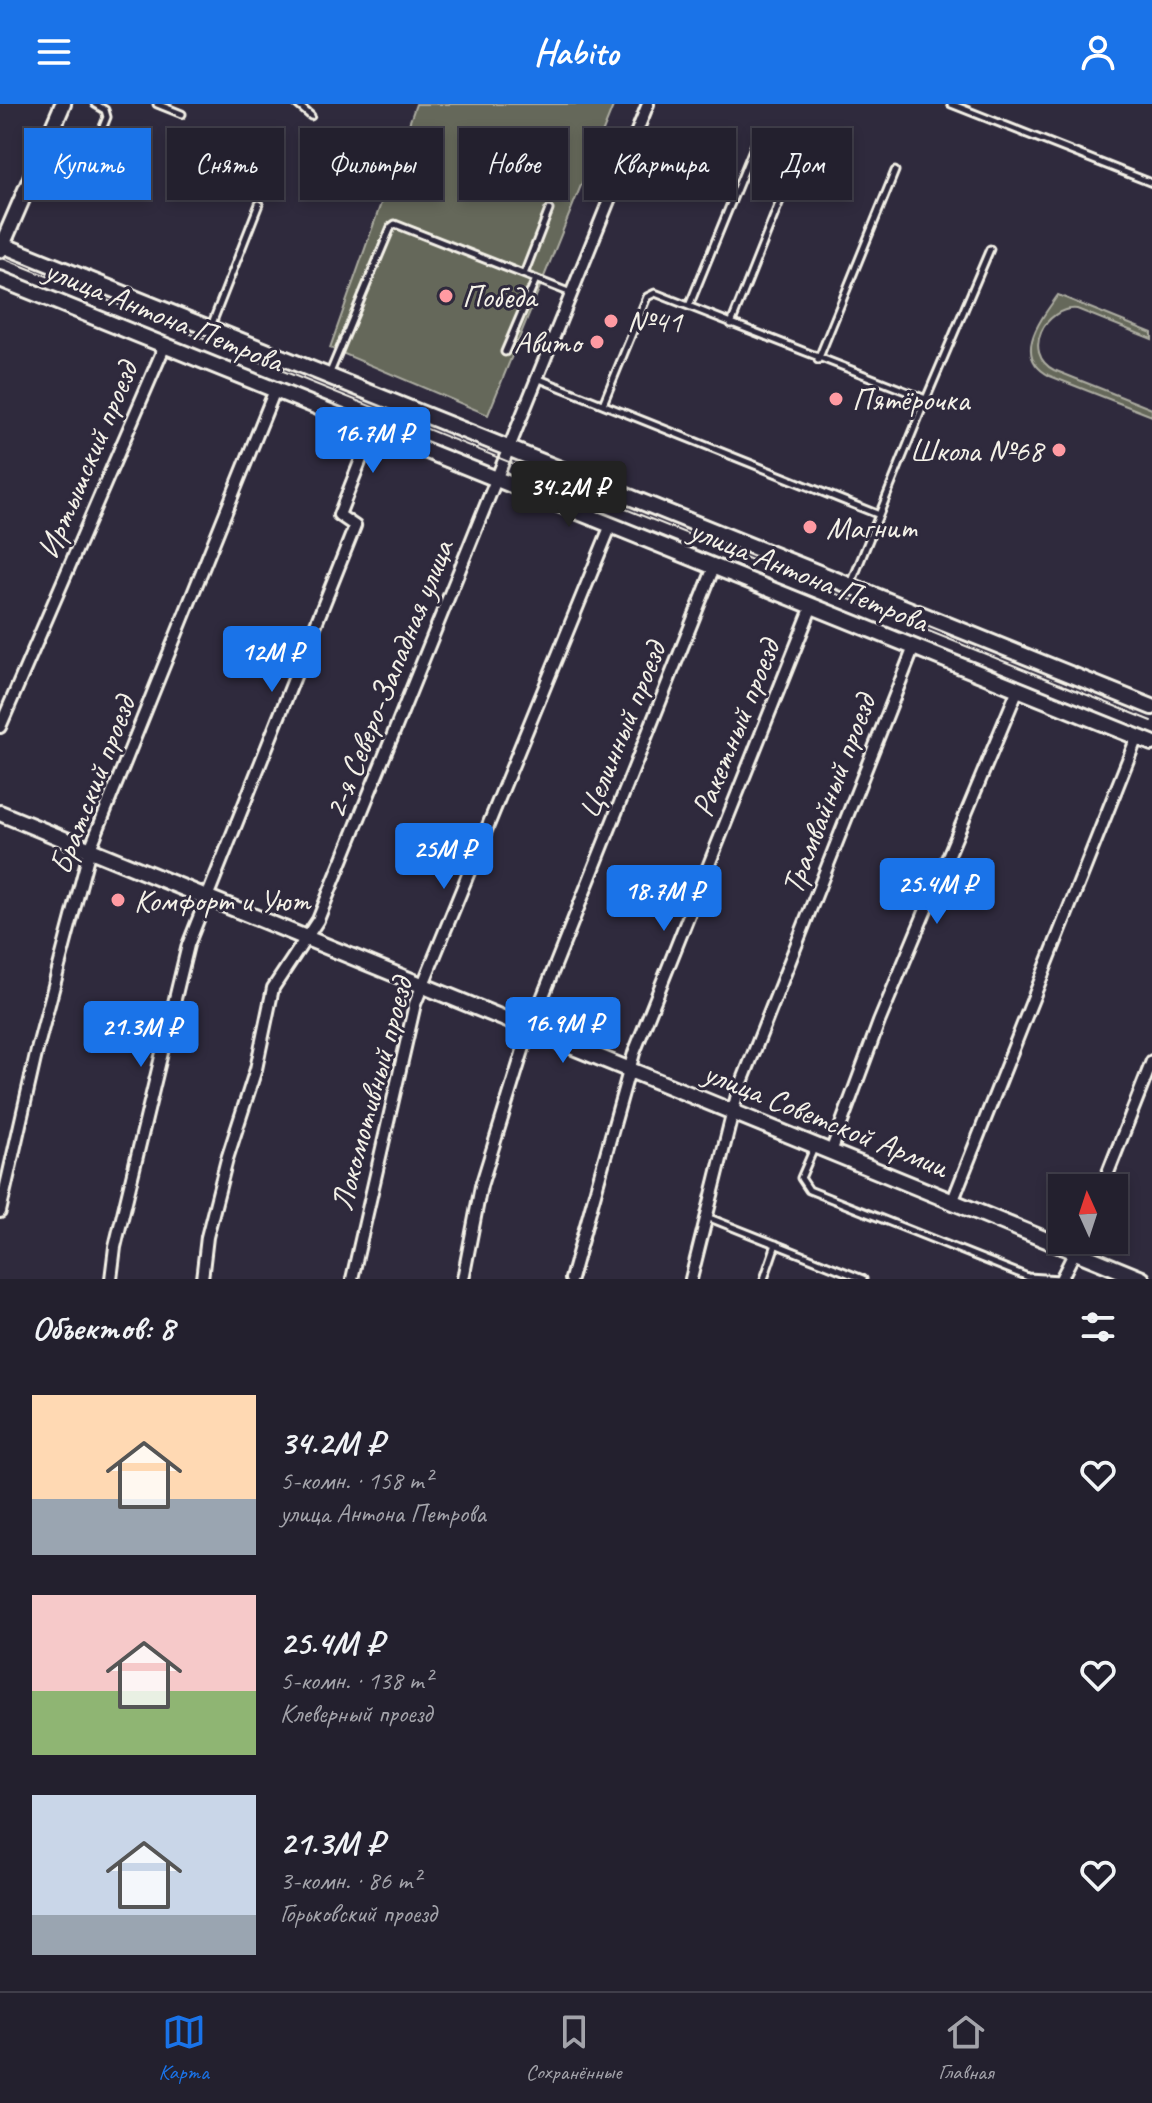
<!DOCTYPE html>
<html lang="ru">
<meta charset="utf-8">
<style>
:root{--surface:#23202e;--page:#2b2836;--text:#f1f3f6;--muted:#a3a3aa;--line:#403e4a;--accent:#1a73e8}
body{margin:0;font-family:Caveat,sans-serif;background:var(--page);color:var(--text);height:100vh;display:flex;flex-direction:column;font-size:30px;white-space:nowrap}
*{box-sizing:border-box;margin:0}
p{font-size:26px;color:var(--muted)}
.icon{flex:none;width:44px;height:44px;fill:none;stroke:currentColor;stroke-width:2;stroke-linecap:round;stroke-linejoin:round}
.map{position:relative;height:1175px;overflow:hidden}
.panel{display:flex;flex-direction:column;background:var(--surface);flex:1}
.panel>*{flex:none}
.hud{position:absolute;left:24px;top:24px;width:1104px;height:72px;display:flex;gap:16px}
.needle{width:52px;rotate:357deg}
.tools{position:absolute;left:1048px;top:1070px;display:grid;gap:16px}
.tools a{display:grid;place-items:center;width:80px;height:80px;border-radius:0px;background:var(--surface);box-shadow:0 4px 12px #0003,0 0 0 2px var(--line);font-size:40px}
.price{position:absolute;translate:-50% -68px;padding:0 18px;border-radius:8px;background:var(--accent);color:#fff;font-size:26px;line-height:52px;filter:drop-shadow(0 2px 4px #0008)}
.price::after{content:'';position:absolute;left:50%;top:48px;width:24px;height:18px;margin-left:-12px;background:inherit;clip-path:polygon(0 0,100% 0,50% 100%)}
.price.on{background:#222;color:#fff}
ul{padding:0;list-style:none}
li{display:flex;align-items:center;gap:24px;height:200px;padding:0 32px}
li span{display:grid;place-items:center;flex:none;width:224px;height:160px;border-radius:0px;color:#555}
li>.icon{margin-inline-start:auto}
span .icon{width:96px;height:96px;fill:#fffc;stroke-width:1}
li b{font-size:34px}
h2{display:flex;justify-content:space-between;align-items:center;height:96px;padding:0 32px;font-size:34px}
.chip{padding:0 28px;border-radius:0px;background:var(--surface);box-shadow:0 4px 12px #0003,0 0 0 2px var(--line);font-size:28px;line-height:72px}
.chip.on{background:var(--accent);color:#fff}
header{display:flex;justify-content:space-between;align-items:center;height:104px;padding:0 32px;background:var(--accent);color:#fff;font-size:36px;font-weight:800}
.dock{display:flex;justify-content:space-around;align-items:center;height:112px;border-top:2px solid var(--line);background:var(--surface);font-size:22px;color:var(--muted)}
.dock a{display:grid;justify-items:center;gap:4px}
.dock .on{color:var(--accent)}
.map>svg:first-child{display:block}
.green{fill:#65685a;stroke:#acaca1;stroke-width:2}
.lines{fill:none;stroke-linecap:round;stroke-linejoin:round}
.lane-casing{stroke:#f4f1e8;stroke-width:11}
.street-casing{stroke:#f4f1e8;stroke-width:16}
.secondary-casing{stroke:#f4f1e8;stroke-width:20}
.lane{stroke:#2f2a3d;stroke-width:5}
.street{stroke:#2f2a3d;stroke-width:10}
.secondary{stroke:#2f2a3d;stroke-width:14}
.tram{stroke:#f4f1e8;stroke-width:2}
.poi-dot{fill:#ff9aa2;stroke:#2f2a3d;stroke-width:3}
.labels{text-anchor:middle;stroke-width:6;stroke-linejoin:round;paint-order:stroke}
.poi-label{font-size:32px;fill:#f4f1e8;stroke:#2f2a3d;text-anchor:start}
.street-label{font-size:32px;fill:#f4f1e8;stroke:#2f2a3d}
</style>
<header><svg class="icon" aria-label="menu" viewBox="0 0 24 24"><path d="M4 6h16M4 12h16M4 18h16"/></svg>Habito<svg class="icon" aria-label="person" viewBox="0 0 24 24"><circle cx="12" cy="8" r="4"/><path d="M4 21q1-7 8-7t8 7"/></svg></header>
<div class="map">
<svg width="1152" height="1175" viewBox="0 0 1152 1175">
<rect width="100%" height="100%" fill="#2f2a3d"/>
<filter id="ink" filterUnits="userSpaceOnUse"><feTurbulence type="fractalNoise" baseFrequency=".0125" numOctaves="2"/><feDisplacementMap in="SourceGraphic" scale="16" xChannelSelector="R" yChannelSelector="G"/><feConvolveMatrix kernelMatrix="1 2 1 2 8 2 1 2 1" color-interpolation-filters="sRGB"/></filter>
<g filter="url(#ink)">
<path class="green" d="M416,0H614L488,311L330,244Z
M1058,191L1152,229V235L1077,205C1045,202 1021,249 1054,266L1152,305V312L1050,272C1011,252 1041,215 1058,191Z"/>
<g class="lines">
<defs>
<path id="lane" d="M157,0L182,10
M297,0L311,12
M951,0L1152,79
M39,61L67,71L85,68L107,13L105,6L95,0
M524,170L549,106
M689,202L760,28L801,44L731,220
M211,222L259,100
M505,248L536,175
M818,256L895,67
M329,271L391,123L395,120L571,189
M537,274L877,410
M926,295L990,145
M603,300L647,193L655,189L926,295L851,480
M815,1042L801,1074L809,1086L1028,1173L1060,1175
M707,1113L863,1175
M764,1175L776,1140"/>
<path id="street" d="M0,623L165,241
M831,1048L879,918L1018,585
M1102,1084L1152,957
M953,1096L1137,633
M0,1108L37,946L90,745L275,286
M111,1175L115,1143L188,841L355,422L339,411L373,325
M202,1175L207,1133L227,1055L256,965L273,884L318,816L648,0
M352,1175L415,900L611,421
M463,1175L481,1082L529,927L714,463
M571,1175L634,949L812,502
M691,1175L737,991L914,543
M1061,1175L1081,1136"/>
<path id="secondary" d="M0,140L1152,603
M0,146L63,0
M0,175L1152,639
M0,709L1142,1175"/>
</defs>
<use href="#lane" class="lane-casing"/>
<use href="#street" class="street-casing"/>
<use href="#secondary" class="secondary-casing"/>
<use href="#lane" class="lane"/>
<use href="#street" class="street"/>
<use href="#secondary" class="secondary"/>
<path class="tram" d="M0,153L1152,617"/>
</g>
</g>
<g class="poi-dot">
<circle cx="446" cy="192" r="8"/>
<circle cx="611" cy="217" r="8"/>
<circle cx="597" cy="238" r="8"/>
<circle cx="836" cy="295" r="8"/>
<circle cx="1059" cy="346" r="8"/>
<circle cx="810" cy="423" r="8"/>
<circle cx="118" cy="796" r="8"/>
</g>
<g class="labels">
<g class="poi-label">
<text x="462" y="203">Победа</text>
<text x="627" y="228">№41</text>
<text x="581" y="249" text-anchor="end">Авито</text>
<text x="852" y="306">Пятёрочка</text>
<text x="1043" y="357" text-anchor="end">Школа №68</text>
<text x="826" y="434">Магнит</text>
<text x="134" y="807">Комфорт и Уют</text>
</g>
<g class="street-label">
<text transform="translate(164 211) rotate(22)" y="11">улица Антона Петрова</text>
<text transform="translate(87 356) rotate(-67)" y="11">Иртышский проезд</text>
<text transform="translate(809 471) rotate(22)" y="11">улица Антона Петрова</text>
<text transform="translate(388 575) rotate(-68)" y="11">2-я Северо-Западная улица</text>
<text transform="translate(735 624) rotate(-68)" y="11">Ракетный проезд</text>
<text transform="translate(621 626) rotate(-68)" y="11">Целинный проезд</text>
<text transform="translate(92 681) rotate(-69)" y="11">Братский проезд</text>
<text transform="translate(828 690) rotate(-69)" y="11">Трамвайный проезд</text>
<text transform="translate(371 990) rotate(-75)" y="11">Локомотивный проезд</text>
<text transform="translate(826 1015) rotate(22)" y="11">улица Советской Армии</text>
</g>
</g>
</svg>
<div class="tools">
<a><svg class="needle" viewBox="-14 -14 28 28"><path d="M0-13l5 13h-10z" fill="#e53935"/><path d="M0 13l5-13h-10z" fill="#a3a3aa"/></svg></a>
</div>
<b class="price" style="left:373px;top:371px">16.7M ₽</b>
<b class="price on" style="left:569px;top:425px">34.2M ₽</b>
<b class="price" style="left:272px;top:590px">12M ₽</b>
<b class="price" style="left:444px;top:787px">25M ₽</b>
<b class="price" style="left:937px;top:822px">25.4M ₽</b>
<b class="price" style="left:664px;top:829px">18.7M ₽</b>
<b class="price" style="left:563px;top:961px">16.9M ₽</b>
<b class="price" style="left:141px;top:965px">21.3M ₽</b>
<div class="hud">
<a class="chip on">Купить</a>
<a class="chip">Снять</a>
<a class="chip">Фильтры</a>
<a class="chip">Новое</a>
<a class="chip">Квартира</a>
<a class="chip">Дом</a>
</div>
</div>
<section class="panel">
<h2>Объектов: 8<svg class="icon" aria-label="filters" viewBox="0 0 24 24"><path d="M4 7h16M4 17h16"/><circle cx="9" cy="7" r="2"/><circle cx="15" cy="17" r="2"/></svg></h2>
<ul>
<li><span style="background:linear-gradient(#ffd9b3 65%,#9aa5b1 0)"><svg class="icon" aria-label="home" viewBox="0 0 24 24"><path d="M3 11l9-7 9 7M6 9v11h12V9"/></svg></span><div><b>34.2M ₽</b><p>5-комн. · 158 m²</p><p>улица Антона Петрова</p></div><svg class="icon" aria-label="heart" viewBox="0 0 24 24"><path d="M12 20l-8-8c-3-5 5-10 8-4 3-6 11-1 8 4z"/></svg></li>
<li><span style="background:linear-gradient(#f6c9c9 60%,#8fb573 0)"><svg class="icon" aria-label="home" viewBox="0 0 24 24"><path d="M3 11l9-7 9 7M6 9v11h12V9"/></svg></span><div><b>25.4M ₽</b><p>5-комн. · 138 m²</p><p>Клеверный проезд</p></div><svg class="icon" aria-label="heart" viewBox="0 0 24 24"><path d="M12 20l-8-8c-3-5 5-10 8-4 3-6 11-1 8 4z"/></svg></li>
<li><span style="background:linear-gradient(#c9d6e8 75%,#9aa5b1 0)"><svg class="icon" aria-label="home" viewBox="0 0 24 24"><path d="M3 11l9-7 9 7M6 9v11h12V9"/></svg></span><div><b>21.3M ₽</b><p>3-комн. · 86 m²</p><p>Горьковский проезд</p></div><svg class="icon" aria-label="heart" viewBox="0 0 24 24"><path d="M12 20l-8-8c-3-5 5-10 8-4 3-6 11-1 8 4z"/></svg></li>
</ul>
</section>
<nav class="dock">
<a class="on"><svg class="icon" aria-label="map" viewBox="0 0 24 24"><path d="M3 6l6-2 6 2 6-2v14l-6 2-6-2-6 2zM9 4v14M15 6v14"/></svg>Карта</a>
<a><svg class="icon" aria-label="saved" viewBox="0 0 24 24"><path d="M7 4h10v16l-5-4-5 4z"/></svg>Сохранённые</a>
<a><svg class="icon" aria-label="home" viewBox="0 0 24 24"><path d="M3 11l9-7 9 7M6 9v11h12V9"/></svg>Главная</a>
</nav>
